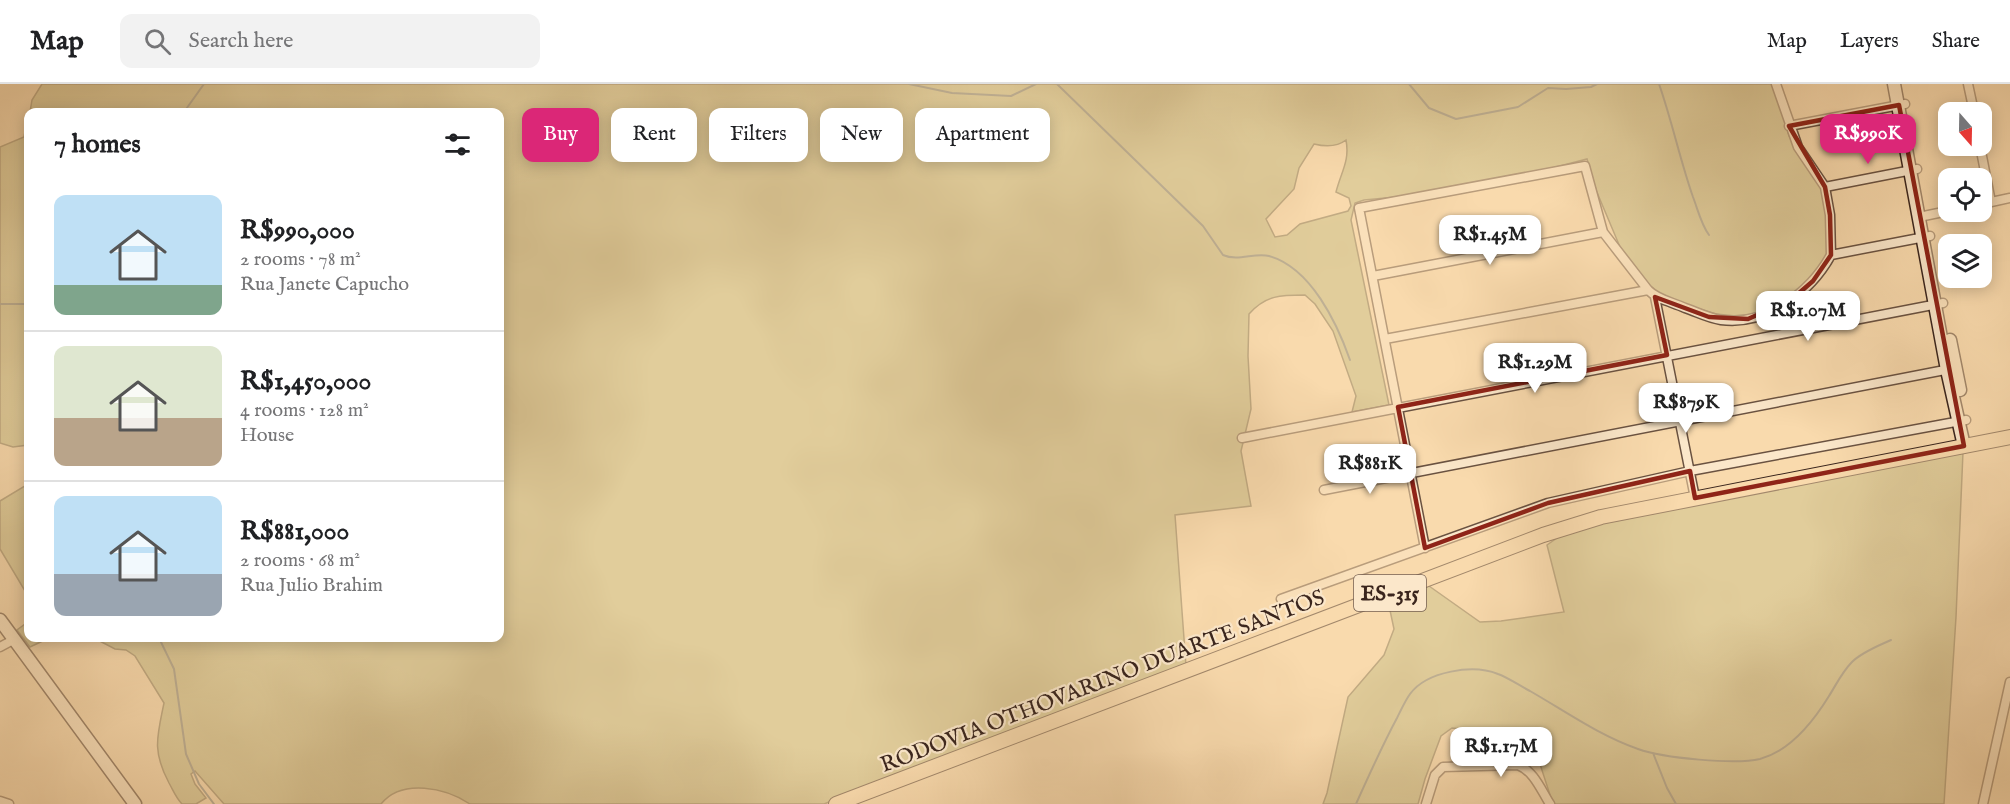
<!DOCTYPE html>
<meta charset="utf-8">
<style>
:root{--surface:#fff;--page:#f2f2f2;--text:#202124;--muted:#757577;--line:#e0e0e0;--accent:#db2777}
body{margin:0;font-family:"IM FELL English",serif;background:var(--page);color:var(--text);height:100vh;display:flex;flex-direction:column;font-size:22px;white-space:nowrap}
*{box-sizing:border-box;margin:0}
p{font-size:20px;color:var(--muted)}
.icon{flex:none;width:33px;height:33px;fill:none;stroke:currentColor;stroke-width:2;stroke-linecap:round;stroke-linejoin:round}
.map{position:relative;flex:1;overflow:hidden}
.side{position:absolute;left:24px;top:24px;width:480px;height:534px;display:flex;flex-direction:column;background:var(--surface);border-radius:12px;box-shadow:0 3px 15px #0003}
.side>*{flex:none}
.top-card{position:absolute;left:522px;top:24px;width:570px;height:54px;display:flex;gap:12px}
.needle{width:39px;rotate:160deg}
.buttons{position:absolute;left:1938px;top:18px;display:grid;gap:12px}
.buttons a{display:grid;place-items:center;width:54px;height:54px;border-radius:12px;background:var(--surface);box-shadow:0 3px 15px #0003;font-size:30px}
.price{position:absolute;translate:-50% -51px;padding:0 14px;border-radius:12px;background:#fff;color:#222;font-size:20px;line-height:39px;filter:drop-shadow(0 2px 3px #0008)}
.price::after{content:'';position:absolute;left:50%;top:36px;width:18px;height:14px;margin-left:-9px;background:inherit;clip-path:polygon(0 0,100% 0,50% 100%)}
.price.active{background:var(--accent);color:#fff}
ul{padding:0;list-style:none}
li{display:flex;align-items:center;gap:18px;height:150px;padding:0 30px}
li+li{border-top:2px solid var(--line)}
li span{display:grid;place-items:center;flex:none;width:168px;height:120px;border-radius:12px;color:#555}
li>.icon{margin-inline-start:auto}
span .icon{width:72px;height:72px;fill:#fffc;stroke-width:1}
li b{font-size:26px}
h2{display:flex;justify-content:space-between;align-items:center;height:72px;padding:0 30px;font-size:26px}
.chip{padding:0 21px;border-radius:12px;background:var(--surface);box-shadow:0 3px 15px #0003;font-size:21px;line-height:54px}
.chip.active{background:var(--accent);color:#fff}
header{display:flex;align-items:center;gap:36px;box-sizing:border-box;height:84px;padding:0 30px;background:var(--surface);border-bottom:2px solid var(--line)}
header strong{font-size:28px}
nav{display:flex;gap:33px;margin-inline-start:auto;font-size:21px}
.search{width:420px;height:54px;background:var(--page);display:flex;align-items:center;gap:15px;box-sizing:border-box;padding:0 21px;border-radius:12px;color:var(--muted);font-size:22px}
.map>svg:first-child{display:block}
.green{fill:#c4bd85;stroke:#7f7151;stroke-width:1.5;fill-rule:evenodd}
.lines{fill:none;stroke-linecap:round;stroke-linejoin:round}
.stream{stroke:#787d77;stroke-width:2}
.street-casing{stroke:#6a5241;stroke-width:11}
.secondary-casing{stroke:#3a251d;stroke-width:15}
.primary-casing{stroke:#3a251d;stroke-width:16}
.street{stroke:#fbe7ca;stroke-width:8}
.secondary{stroke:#fbe7ca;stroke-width:12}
.primary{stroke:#f9daad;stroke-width:14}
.marked{fill:none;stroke:#8f2418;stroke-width:4.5;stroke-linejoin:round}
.labels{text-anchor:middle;stroke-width:4.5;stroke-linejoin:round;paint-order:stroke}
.shield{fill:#fbe7ca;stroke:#745f51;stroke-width:1.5}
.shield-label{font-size:21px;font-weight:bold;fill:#3a251d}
.street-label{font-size:22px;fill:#3a251d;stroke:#fbe7ca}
</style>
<header>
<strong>Map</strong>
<div class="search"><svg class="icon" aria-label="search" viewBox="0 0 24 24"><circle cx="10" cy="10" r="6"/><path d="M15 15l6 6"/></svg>Search here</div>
<nav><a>Map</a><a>Layers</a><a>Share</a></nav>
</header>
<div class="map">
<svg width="2010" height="720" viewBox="0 0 2010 720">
<rect width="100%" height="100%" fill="#f9daad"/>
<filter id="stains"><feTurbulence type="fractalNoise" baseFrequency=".00333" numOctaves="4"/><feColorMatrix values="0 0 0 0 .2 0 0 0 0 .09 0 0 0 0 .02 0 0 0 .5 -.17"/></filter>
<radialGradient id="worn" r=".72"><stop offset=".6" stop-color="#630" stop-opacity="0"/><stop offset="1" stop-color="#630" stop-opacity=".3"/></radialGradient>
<path class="green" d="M42,0H1775L1789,52L1819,100L1826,116L1829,171L1806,201L1769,224L1746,233L1716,230L1664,214L1645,197L1620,163L1596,106L1587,75L1498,98L1396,113L1364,116L1355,119L1351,136L1389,321L1352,328L1356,312L1333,247L1315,220L1305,211C1281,211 1266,211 1249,230L1248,272L1251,325L1241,367L1251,422L1175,431L1186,582L824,720H470C446,704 402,694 381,720H224L195,687L191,690L195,700L206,714L196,720H182C176,714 173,706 169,699C152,667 157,653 164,619L135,572L126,566L115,565L94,554H500V28H30L32,16ZM1346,56C1350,77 1341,88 1336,108L1349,114L1351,122L1348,127L1300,140L1287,151L1275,153L1266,135L1294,105L1299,84L1314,60C1326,63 1337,63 1346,56Z
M28,33V361L13,363L0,359V63L24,53Z
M1963,368L1956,533L1944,720H1555L1551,714L1539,677L1520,654L1498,649L1452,644L1441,652L1425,695L1418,720H1323L1327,709L1348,613L1384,571L1394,545L1388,517L1429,502L1480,538L1501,537L1564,528L1547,461L1560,452L1600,440Z
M28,400V512L0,465V417Z
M28,538V554H49L30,563L17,546Z"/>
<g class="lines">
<path class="stream" d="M909,0L952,9L1011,12L1036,0
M1057,0L1203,142L1223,171C1238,178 1255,168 1269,172C1311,184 1337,239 1350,276
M1409,0L1429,24L1456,35L1518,23L1548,4L1566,5L1591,3L1597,0
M1659,0C1672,37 1680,76 1693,113C1698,126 1701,140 1709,151
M184,28L204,0
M0,220H28
M159,554L174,585L186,670L199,700L214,720
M1653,669L1667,704L1676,720
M1356,720C1369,691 1382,662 1397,634C1401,626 1405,617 1410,610C1427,587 1473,580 1498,590C1509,594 1520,602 1530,607C1565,627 1600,652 1638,665C1663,674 1735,681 1760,675C1790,667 1813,638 1829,612C1836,601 1842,588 1852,578C1862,568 1878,562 1891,556"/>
<defs>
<path id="street" d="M1776,0L1798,63L1825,103L1830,131L1831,171
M1968,0L1974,28
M1789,42L1905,20
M1980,62L1991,118
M1825,103L1917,85
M1982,120L2010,114
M1919,133L1948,127
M1373,192L1603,148
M1655,213L1695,414
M1385,255L1648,206
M1242,354L1943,219
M1324,406L1950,285
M1425,464L1359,124L1585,82L1603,148L1648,206C1658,216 1672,218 1685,224C1697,228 1708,234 1721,236C1766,242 1810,209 1831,171L1930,152
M1281,515L1548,419L1690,387L1966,336
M0,563L13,556
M0,717L9,720
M1426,720L1435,691L1443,683L1518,681C1534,687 1541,706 1550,720
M1983,720L2010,598"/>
<path id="secondary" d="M1894,0L1947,286L1964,362
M1950,256L1960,306
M0,536L135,720"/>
<path id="primary" d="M836,720L1543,451L1601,433L2010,353"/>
</defs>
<use href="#street" class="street-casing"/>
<use href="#secondary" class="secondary-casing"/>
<use href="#primary" class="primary-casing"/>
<use href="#street" class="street"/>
<use href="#secondary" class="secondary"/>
<use href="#primary" class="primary"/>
</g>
<path d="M0 0H2010V720H0ZM1899,21L1964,362L1695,414L1690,387L1548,419L1425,464L1398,323L1667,271L1655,213L1709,233L1748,235L1791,216L1813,197L1831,171L1830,131L1825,103L1789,42Z" fill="#f9daad" fill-opacity=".55" fill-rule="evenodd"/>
<path class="marked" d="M1899,21L1964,362L1695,414L1690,387L1548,419L1425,464L1398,323L1667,271L1655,213L1709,233L1748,235L1791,216L1813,197L1831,171L1830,131L1825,103L1789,42Z"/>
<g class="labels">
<rect class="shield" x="1354" y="491" width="72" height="36" rx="4.5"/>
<g class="shield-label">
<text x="1390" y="516">ES-315</text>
</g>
<g class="street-label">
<text transform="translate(1102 596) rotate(-21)" y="8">RODOVIA OTHOVARINO DUARTE SANTOS</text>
</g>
</g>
<rect width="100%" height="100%" filter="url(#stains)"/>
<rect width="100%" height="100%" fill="url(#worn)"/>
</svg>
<div class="buttons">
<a><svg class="needle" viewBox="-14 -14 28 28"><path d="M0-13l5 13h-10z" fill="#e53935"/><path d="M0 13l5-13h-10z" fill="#757577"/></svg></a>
<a><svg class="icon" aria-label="locate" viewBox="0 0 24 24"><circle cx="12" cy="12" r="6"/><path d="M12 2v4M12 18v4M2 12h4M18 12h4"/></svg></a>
<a><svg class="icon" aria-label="layers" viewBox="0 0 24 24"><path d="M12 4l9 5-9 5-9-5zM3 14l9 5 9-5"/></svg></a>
</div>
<b class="price active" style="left:1868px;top:81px">R$990K</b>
<b class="price" style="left:1490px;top:182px">R$1.45M</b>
<b class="price" style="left:1808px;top:258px">R$1.07M</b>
<b class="price" style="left:1535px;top:310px">R$1.29M</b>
<b class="price" style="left:1686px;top:350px">R$879K</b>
<b class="price" style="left:1370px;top:411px">R$881K</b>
<b class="price" style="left:1501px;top:694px">R$1.17M</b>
<div class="top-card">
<a class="chip active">Buy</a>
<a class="chip">Rent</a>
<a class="chip">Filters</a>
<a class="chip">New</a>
<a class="chip">Apartment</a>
</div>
<section class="side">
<h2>7 homes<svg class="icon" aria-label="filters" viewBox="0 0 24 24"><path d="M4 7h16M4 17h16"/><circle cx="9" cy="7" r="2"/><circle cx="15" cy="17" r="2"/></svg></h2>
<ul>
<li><span style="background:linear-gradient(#bfe0f5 75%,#7fa58c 0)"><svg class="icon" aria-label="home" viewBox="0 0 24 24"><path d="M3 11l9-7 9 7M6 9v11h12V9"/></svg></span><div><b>R$990,000</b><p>2 rooms · 78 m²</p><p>Rua Janete Capucho</p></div></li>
<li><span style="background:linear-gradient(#dfe7d0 60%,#b9a48a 0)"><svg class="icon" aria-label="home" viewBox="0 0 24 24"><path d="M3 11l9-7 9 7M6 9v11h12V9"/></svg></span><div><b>R$1,450,000</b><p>4 rooms · 128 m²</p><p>House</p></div></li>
<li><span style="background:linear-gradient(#bfe0f5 65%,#9aa5b1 0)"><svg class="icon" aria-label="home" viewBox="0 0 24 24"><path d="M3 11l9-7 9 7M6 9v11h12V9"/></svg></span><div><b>R$881,000</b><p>2 rooms · 68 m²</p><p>Rua Julio Brahim</p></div></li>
</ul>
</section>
</div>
